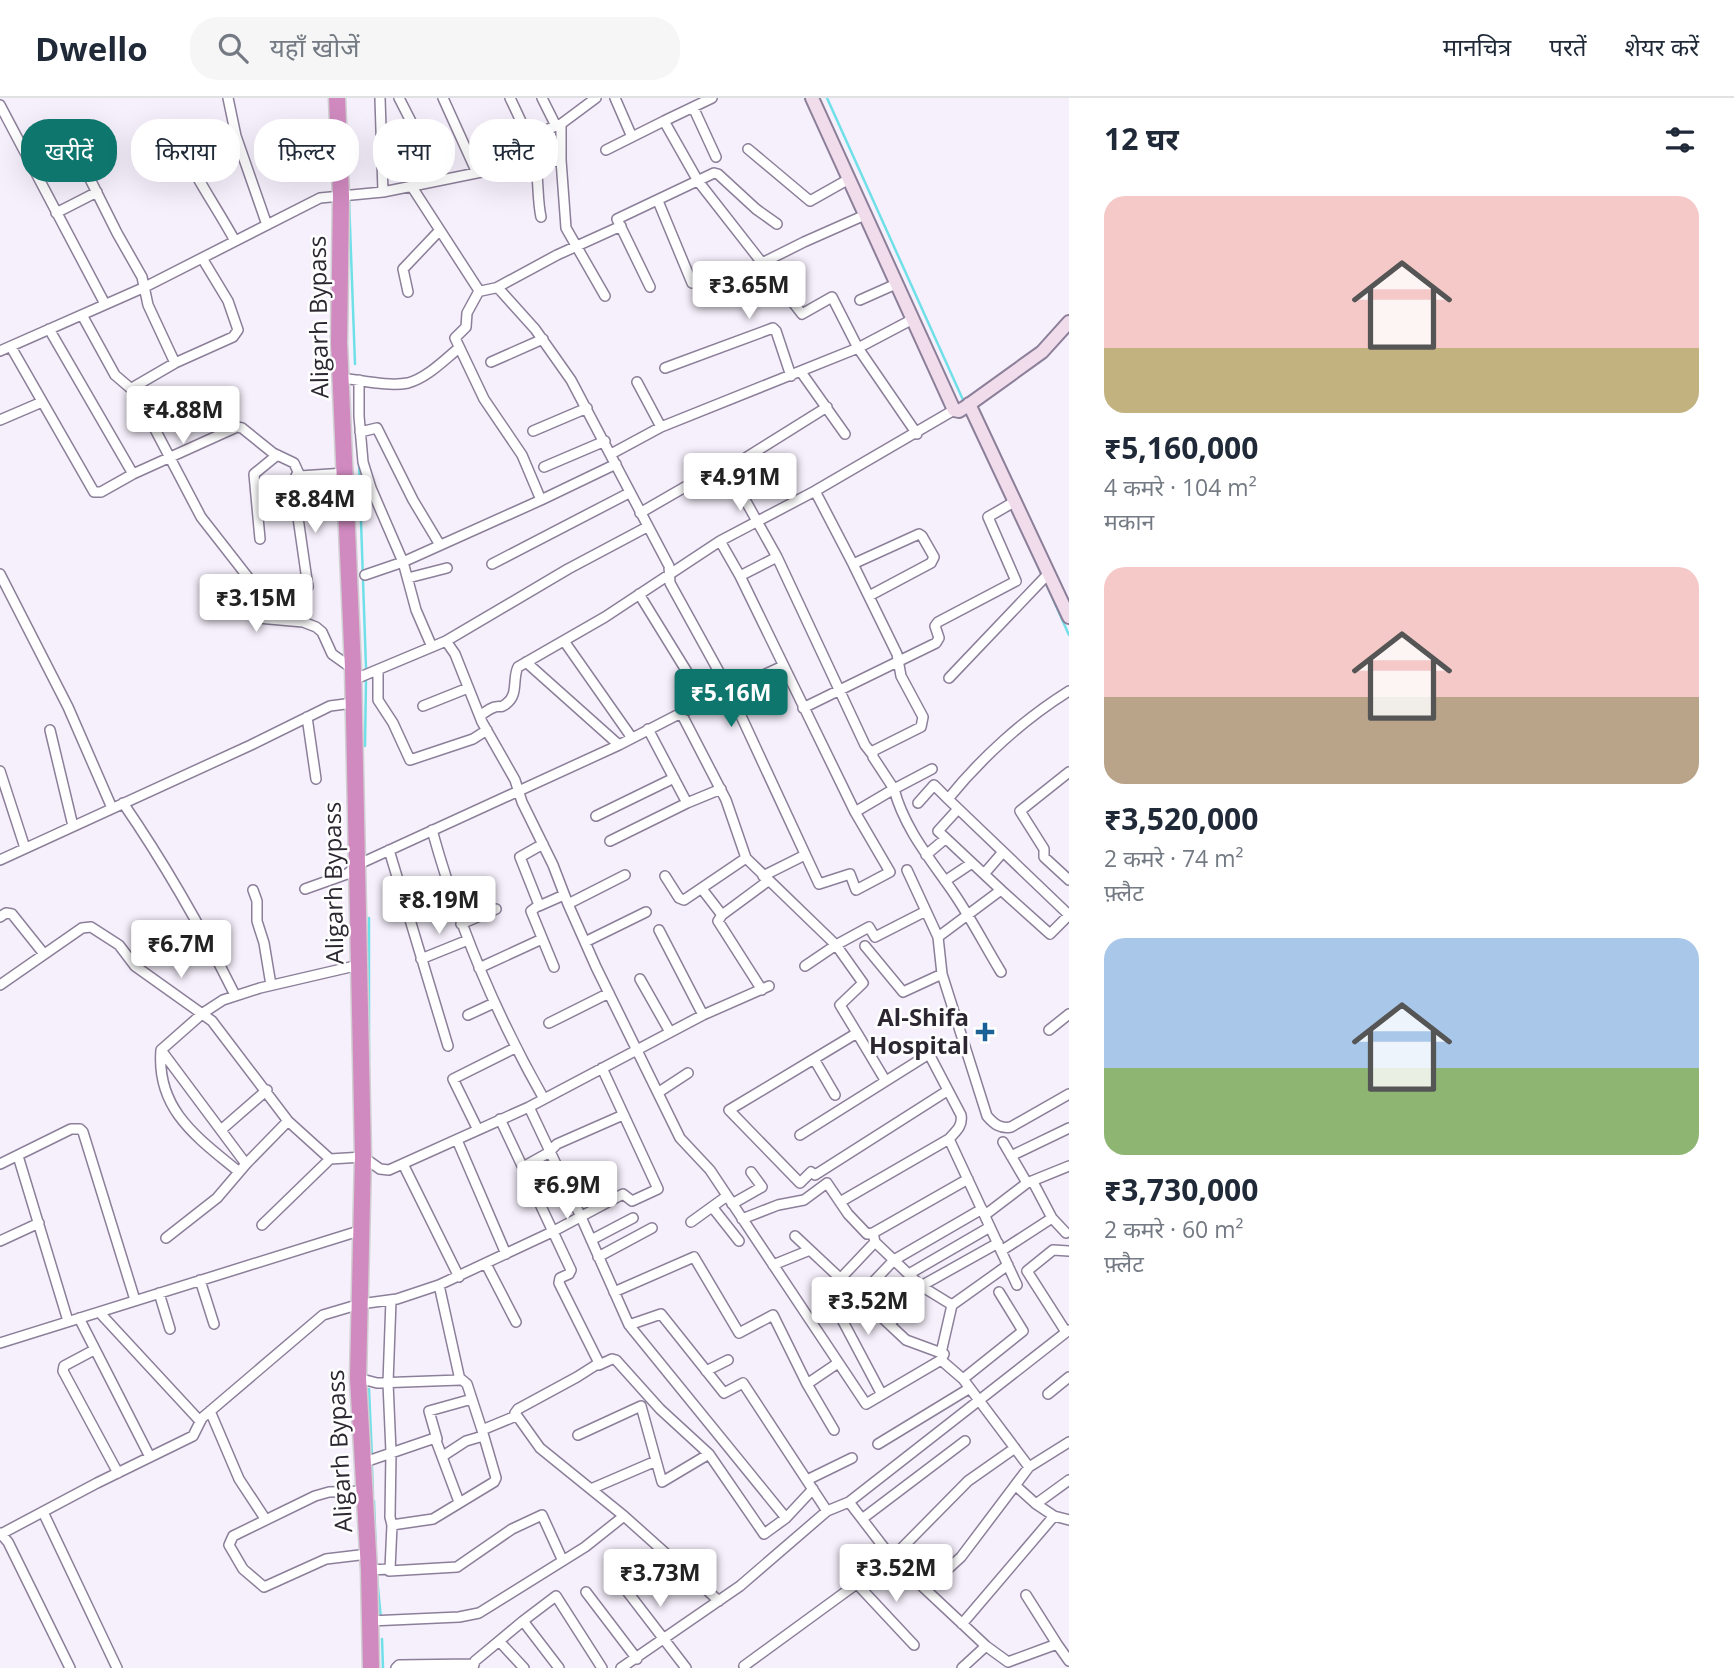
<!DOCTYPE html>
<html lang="hi">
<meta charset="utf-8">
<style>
:root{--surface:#fff;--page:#f6f6f7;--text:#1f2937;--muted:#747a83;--line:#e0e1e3;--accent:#0f766e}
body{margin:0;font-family:"Open Sans","Noto Sans Devanagari",sans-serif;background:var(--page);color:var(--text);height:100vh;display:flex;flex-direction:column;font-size:26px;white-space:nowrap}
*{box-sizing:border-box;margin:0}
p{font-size:23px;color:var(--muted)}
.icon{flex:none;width:38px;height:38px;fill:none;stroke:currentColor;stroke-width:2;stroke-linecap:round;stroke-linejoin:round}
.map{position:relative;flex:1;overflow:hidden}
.drawer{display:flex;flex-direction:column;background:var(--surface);width:665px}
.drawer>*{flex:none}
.guide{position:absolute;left:21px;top:21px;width:665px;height:63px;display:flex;gap:14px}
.price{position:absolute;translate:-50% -60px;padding:0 16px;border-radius:7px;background:#fff;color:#222;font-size:23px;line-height:46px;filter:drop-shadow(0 2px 4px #0008)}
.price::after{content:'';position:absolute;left:50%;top:42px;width:21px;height:16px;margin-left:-10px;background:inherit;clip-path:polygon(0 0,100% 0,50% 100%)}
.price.current{background:var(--accent);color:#fff}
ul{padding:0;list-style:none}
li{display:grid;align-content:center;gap:14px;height:371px;padding:0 35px}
li span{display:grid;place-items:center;height:217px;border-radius:21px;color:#555}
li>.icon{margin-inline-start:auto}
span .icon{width:126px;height:126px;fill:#fffc;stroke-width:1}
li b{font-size:30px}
h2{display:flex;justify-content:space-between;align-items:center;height:84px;padding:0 35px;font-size:30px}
.pill{padding:0 24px;border-radius:28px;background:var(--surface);box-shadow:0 7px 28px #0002;font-size:24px;line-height:63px}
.pill.current{background:var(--accent);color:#fff}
header{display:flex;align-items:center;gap:42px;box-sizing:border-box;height:98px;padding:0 35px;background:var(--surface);border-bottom:2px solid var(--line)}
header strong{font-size:33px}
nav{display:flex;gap:38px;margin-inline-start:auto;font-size:24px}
.search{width:490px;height:63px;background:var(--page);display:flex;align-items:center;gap:18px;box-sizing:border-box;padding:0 24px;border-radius:28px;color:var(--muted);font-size:26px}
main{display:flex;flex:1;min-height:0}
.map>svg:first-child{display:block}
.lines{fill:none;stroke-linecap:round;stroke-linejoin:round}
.stream{stroke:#6fe0e8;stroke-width:2.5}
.street-casing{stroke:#8c7f99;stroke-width:12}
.secondary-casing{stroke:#8c7f99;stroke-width:16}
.highway-casing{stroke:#d1cfd2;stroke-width:19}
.street{stroke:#fff;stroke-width:9}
.secondary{stroke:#f1dcec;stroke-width:12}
.highway{stroke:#d08abf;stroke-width:16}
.poi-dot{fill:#1a6195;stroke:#fff;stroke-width:2.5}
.labels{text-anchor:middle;stroke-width:5;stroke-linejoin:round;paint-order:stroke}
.street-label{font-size:24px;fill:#2c2731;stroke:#fff}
.poi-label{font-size:24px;font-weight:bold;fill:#2c2731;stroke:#fff;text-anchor:end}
</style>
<header>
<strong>Dwello</strong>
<div class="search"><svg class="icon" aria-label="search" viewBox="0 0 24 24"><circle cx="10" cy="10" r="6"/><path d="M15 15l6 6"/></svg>यहाँ खोजें</div>
<nav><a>मानचित्र</a><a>परतें</a><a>शेयर करें</a></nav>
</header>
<main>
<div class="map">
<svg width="1069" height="1570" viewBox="0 0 1069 1570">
<rect width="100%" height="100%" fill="#f6f0fc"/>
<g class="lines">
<path class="stream" d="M827,0L964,304
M349,101L355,266
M359,364L366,570
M1029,448L1042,477
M1045,483L1069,537
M365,648L366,582
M369,962V820
M369,1291L372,1360
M372,1369L373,1396
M374,1403L376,1459
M377,1479L381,1521
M382,1541L383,1570"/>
<defs>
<path id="street" d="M228,0L236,38L267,127
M380,0L383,94
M399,0L441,82
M443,0L477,75
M510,0C520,21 530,41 535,63C539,82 537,101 541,119
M542,0L556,28
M596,0L561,26V62L566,130L605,198
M615,0L632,39L664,23L698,83L802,216L832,199L858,250L917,336
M0,7L105,206
M693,9L716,59
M664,23L712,0
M67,35L117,135L142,179L148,207L175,265
M528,39L561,26
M178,40C193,77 216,108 235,143
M748,51L810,103L849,81
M606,52L632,39
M412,89L478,191L481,193L495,190L499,191L535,231L571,282L669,468L670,485L729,592L819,786L850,776L856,792L890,774L855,714L740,478L720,443
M658,103L692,185
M56,115L97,94
M762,165L804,144L865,117
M650,189L617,121L714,75L718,76L756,111L777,126
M496,190L557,157L621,128
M408,194L403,171L440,132
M860,202L896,186
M82,217L115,277L136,295L201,419L258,492V520L303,524L316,529L322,534L332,556L353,571
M49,231L133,376
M11,249L94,394H101L133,376L237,329L242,330L273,355L294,365L300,378L345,375
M0,253L145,189L320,100L383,94L506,69L561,62
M491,264L543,241
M665,270L773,230L776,233L791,278
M801,274L845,336
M341,280C361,282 388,289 408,285C427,280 444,262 459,250
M359,282V318L363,364L371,390L403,464L416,512L432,549
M637,284L661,329
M132,290L175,265L233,239L238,232L228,203L202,160
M827,309L731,369L729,373L777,459L865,647L872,656
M0,322L42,304
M533,333L587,310
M360,334L377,330L413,402L440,447
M611,356L661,329L858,250L913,221
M544,369L605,343
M297,376L293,385L308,489
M815,393L853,466L897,556L901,578L923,619L921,629L873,653V659L894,691L855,714
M541,402L616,366
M640,415L704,378
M260,441L254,376L276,358
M492,466L629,395
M853,466L919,436L922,438L934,459L931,465L869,498
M0,476L68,609L112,710
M365,477L403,464L541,402L522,357L484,301L455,240L466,229L467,215L479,193
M740,478L777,459
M408,480L447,470
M639,496L705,603
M446,543L455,556L482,624L515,682L522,704L553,767L568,806L596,869L680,1040L710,1072L866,1306L941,1262
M564,543L632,640
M526,564L619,647
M378,572V602L393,625L410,662L473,641L487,632
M949,580L1049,475
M353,582L446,543L568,471L647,429
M423,608L468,590
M803,610L936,545L939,540L935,528L938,524L1016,483L988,419L1014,404
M681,615L726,702L746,760L836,847L863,885L840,907L857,935L729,1012L800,1085L811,1074L815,1077L947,993
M480,618C484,615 490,610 495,609C503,607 499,611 506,606C519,597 512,580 518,569L605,519L720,443L815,393L954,312
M307,619L316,681
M648,631L687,705L721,691
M50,632L73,728
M932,671L894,691C904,730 931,762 953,794C971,820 985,848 1001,874
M0,673L25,750
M1069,674L1020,713L1044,751V759L1069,782
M948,701L1069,817
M123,705C165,766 202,831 235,897
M918,705L934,687L948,701C981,660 1024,621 1069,593
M958,711L938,733L1001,792
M596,718L674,680
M432,732C458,826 495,915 544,1001
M610,743L687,705
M543,746L520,759L539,807L531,813L554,869
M389,752L448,948
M926,757L945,741
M0,762L251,647L330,608L353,605
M907,772L938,839L942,876L987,1018C994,1026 1000,1031 1011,1029L1069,996
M984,776L1003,754
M665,778L679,800L684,802L746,760
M763,778L805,757
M945,783L972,765
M305,791L347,776L357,767L619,647L681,615L783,568
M702,791L722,817
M253,792L257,803V823L264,845L271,887
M568,806L625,777
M539,808L564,797
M0,819L6,815L12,816L44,856
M461,826L496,811
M659,832L703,917
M938,839L1001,792L1050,836L1069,817
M585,844L646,814
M865,848L903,894L942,876
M421,861L468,842
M805,868L836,847L869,829L875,839L926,813
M479,870L542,841
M640,881L670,934
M0,887L82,830L91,829L119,847L135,868L212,923L288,1023L330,1061
M762,892L718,823L722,817L768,783
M468,917L494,905
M549,925L609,895
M1049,932L1069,916
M857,935L885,982
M161,952L246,1066
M814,961L835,997
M659,994L688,975
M529,1009L581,1119L629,1227L786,1420
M500,1021L571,1172L569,1176L560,1180L559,1185L599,1265L577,1279L518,1311L515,1315L540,1350L624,1418L719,1503
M221,1032L267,992
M478,1032L453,981L515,950
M800,1037L929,956L961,1017C963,1028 956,1033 949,1041L1017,1187
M457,1042L506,1156
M1003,1044L1027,1085L1069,1068
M18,1058L68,1223
M1011,1058L1069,1030
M0,1066L71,1031H80L83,1034L135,1202
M403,1066L459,1179
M523,1069L548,1055L557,1046L623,1017
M239,1074C198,1040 156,1012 161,952L203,915L223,902L260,890L359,867
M1033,1084L1052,1120L1066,1135
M840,1104L949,1041
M732,1106L762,1089L751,1074
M713,1110L739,1143
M985,1117L1027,1085
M742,1121L778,1107L804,1102L827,1085L848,1116L867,1136L873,1135L875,1144L921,1188L952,1207
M691,1124L727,1098
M262,1127L330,1061L363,1059L380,1071L389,1072L529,1009L703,917L769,888
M873,1135L968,1081
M795,1138L906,1242L944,1256L941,1262L963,1281L1029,1369L1069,1344
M166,1140L217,1100L246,1066L288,1023
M591,1142L633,1120
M0,1143L39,1125
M1001,1153L1052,1120
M598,1159L652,1130
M486,1166L516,1224
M773,1167L810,1152
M909,1176L990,1129
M841,1180L875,1144
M200,1182L214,1226
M614,1194L694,1159L739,1235L773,1217L807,1286L838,1265
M159,1195L170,1231
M829,1197L881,1295
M860,1198L894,1162L982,1111
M391,1202L388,1285L391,1354L390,1419L392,1427
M99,1214L199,1322
M79,1220L150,1359
M890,1226L921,1188L998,1145
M629,1227L661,1216L724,1295L743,1285L827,1413
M1066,1234L1027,1173L1053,1152L1069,1153
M0,1245L362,1132
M94,1252L64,1268L63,1273L118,1375
M941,1255L952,1207L1008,1167
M599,1267L612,1261L616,1262L660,1311L709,1356L764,1436L786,1420L813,1391
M706,1273L728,1262
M358,1280L377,1285L460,1282L439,1187
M461,1281L467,1286L482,1332
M963,1281L1023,1233L999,1194
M807,1286L834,1332
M1048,1296L1069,1279
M210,1313L239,1381L266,1422
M578,1337L641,1308L662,1384L709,1356
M437,1341L429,1313L472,1301
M878,1346L970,1290
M1015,1350L968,1383L892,1460L986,1548L1008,1564L1057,1546L1069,1563
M443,1358L466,1343L483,1338
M362,1365L435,1340L459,1404
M807,1382L852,1360
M1016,1388L1036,1406L1069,1382
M591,1391L656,1363
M365,1393L329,1394L315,1398L233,1438L229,1447L243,1471L264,1489L326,1461L368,1456
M1036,1406L1054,1418L1069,1422
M43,1414L117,1570
M862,1421L965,1343
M0,1435L8,1444L70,1570
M1,1436L97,1385L193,1338L202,1320L323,1217L360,1206L397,1201L439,1187L552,1134L623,1096L632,1103L658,1091L602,970
M610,1471L686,1570
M369,1472L390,1471L392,1427L433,1421L494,1384L496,1380L482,1332L516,1318
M389,1473L457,1469L512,1431L542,1417L562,1461
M857,1486L914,1547
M926,1491L961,1459L1029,1369
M586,1494L637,1561
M1026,1497L1057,1546
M370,1523L459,1519L479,1515L585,1449L624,1418
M523,1523L559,1570
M962,1526L1054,1418
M499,1543L524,1570
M396,1570L399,1567L474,1566
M473,1570L475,1563L523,1523L556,1498L602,1570
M621,1570L740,1488L827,1413L849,1404L1069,1232
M745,1570L744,1568L892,1460L849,1404
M962,1570L986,1548"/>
<path id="secondary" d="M812,0L954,312L959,313L967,308L1042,254L1069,224
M969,306L1069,519"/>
<path id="highway" d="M337,0L341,98L339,245L353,571L363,1059L358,1280L369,1472L371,1570"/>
</defs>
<use href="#street" class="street-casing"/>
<use href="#secondary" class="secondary-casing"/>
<use href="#highway" class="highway-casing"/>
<use href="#street" class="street"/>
<use href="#secondary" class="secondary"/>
<use href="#highway" class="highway"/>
</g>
<path class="poi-dot" d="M981.5 923.5h7v7h7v7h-7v7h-7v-7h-7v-7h7z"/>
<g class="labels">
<g class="street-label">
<text transform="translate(319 219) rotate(-91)" y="8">Aligarh Bypass</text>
<text transform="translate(334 785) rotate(-91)" y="8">Aligarh Bypass</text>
<text transform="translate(340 1353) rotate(-93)" y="8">Aligarh Bypass</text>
</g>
<g class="poi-label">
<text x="969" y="928">Al-Shifa<tspan x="969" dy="28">Hospital</tspan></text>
</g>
</g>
</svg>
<b class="price" style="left:749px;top:223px">₹3.65M</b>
<b class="price" style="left:183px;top:348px">₹4.88M</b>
<b class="price" style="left:740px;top:415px">₹4.91M</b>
<b class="price" style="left:315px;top:437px">₹8.84M</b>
<b class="price" style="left:256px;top:536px">₹3.15M</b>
<b class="price current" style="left:731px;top:631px">₹5.16M</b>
<b class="price" style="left:439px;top:838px">₹8.19M</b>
<b class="price" style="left:181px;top:882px">₹6.7M</b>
<b class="price" style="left:567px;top:1123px">₹6.9M</b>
<b class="price" style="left:868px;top:1239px">₹3.52M</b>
<b class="price" style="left:896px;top:1506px">₹3.52M</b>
<b class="price" style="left:660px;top:1511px">₹3.73M</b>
<div class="guide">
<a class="pill current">खरीदें</a>
<a class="pill">किराया</a>
<a class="pill">फ़िल्टर</a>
<a class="pill">नया</a>
<a class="pill">फ़्लैट</a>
</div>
</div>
<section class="drawer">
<h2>12 घर<svg class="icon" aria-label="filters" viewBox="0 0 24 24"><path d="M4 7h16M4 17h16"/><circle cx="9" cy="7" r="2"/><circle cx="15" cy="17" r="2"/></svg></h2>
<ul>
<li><span style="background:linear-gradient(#f6c9c9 70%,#c2b280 0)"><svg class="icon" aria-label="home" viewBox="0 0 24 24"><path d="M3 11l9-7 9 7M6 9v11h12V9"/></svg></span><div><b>₹5,160,000</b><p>4 कमरे · 104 m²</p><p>मकान</p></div></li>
<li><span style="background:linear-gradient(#f6c9c9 60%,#b9a48a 0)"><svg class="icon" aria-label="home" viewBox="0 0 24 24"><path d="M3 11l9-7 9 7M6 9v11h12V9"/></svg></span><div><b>₹3,520,000</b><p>2 कमरे · 74 m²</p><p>फ़्लैट</p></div></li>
<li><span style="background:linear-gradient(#a9c7e8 60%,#8fb573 0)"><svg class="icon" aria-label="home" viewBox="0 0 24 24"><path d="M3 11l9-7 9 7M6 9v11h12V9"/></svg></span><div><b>₹3,730,000</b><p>2 कमरे · 60 m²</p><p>फ़्लैट</p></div></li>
</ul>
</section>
</main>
